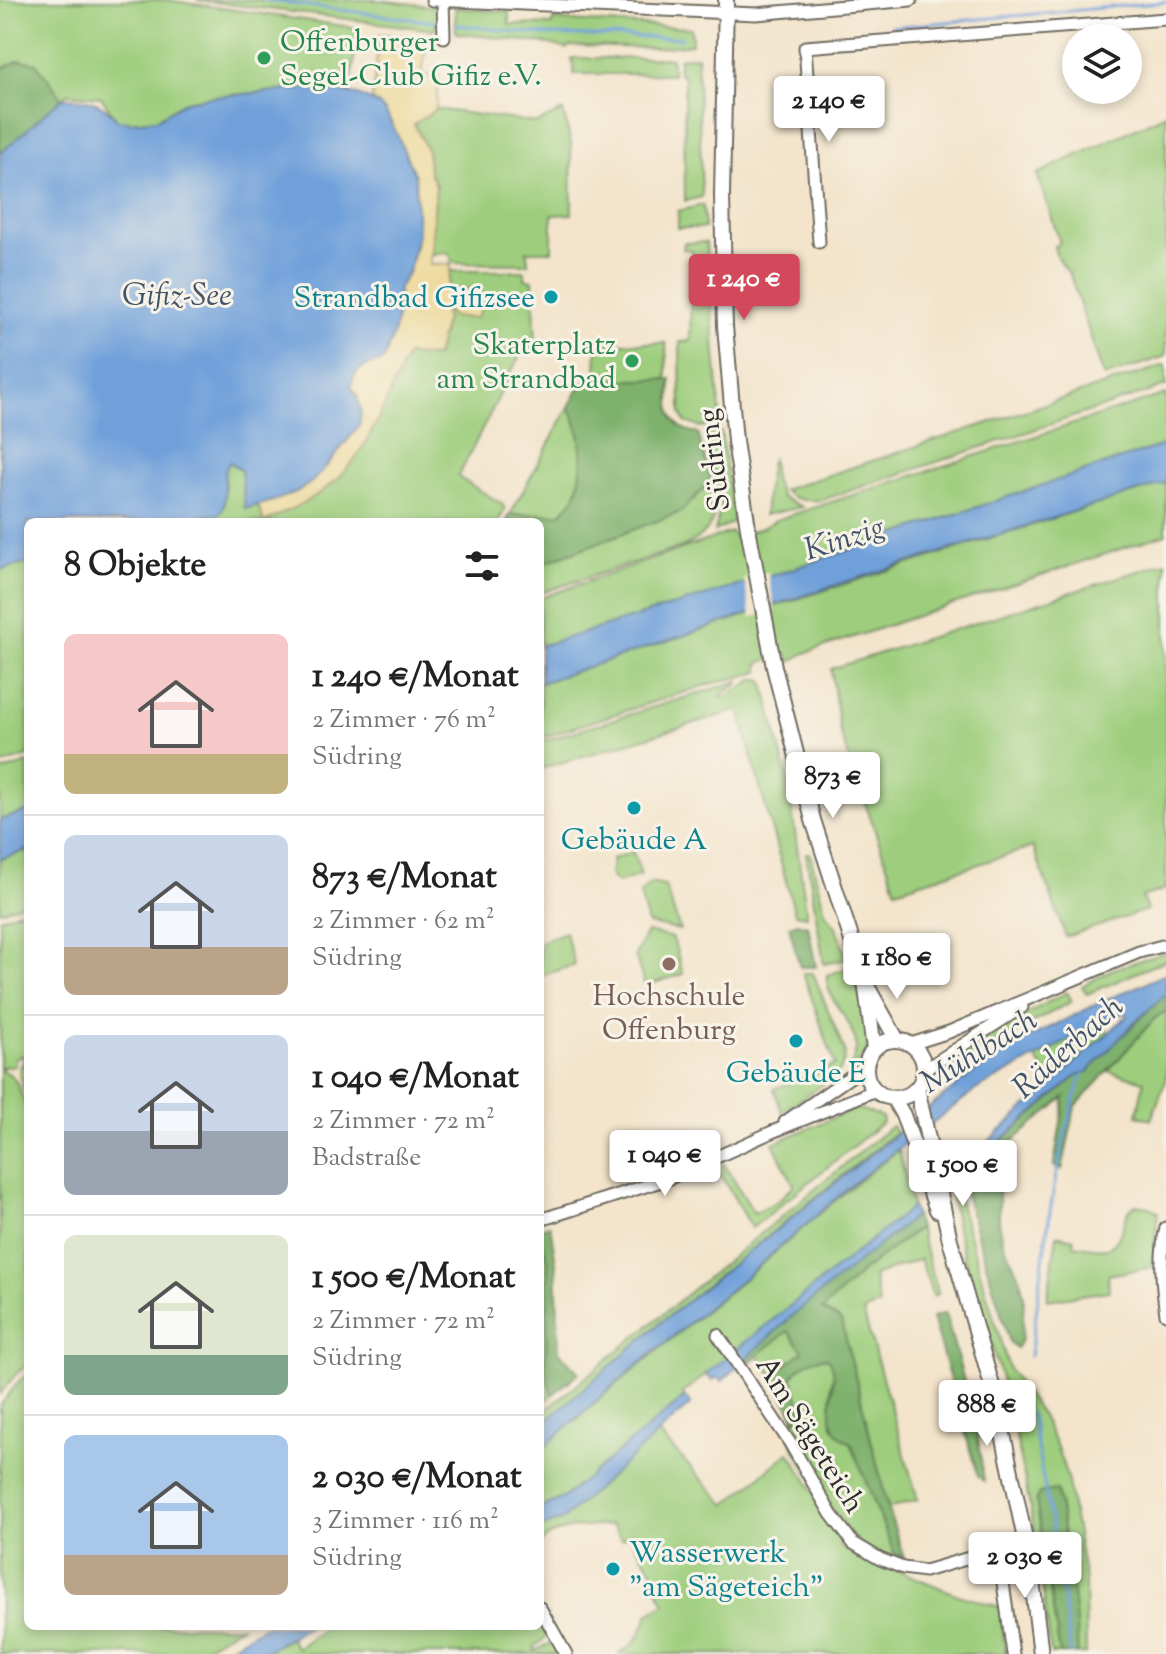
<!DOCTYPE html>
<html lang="de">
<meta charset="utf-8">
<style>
:root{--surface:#fff;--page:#f6f6f6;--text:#222;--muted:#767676;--line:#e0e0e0;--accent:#d1495b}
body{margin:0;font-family:"Sorts Mill Goudy",serif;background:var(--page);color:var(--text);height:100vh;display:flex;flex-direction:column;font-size:30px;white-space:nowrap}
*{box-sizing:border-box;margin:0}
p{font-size:26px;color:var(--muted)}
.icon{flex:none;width:44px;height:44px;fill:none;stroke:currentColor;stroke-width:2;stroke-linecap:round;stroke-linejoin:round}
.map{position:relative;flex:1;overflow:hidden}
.side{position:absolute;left:24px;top:518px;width:520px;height:1112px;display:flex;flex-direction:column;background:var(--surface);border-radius:12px;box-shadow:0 4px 12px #0003}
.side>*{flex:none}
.tools{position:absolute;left:1062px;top:24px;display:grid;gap:16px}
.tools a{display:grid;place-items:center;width:80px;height:80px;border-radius:50%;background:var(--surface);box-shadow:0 4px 12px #0003;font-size:40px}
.price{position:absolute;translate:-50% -68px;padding:0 18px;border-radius:8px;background:#fff;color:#222;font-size:26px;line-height:52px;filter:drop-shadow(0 2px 4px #0008)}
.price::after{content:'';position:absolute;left:50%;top:48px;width:24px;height:18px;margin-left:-12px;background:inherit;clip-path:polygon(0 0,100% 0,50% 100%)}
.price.current{background:var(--accent);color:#fff}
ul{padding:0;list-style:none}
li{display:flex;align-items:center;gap:24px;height:200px;padding:0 40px}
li+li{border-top:2px solid var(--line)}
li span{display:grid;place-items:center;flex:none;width:224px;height:160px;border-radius:12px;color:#555}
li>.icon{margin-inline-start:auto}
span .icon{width:96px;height:96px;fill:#fffc;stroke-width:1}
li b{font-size:34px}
h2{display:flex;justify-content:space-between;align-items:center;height:96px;padding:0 40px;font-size:34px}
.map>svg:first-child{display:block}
.green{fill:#9ece7d;stroke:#647c54;stroke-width:2}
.forest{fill:#7eb16c;stroke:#546e4c;stroke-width:2}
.sand{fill:#eeda9e;stroke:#8c8264;stroke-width:2}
.water{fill:#70a0da;stroke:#4e6682;stroke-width:2}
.pier{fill:#f3e4cb}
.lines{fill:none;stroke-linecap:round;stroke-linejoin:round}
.stream{stroke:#70a0da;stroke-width:3}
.minor-casing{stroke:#716c63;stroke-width:15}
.tertiary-casing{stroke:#716c63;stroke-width:18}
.minor{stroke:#fff;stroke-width:11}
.tertiary{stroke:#fff;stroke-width:14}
.leisure-dot{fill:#2e9e5b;stroke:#f7f3e8;stroke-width:3}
.culture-dot{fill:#0f9aa8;stroke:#f7f3e8;stroke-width:3}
.education-dot{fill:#8d6e63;stroke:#f7f3e8;stroke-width:3}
.labels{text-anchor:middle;stroke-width:6;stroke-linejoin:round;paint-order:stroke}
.leisure-label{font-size:30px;fill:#27864d;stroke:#f7f3e8;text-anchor:start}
.culture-label{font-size:30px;fill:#0d838f;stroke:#f7f3e8}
.street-label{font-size:30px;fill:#2b2b2b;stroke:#f7f3e8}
.education-label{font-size:30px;fill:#785e54;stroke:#f7f3e8}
.water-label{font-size:32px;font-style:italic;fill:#435468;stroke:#f7f3e8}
</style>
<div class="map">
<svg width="1166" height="1654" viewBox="0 0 1166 1654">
<rect width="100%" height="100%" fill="#f7f3e8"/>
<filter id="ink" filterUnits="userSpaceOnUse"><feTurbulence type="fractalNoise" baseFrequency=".0125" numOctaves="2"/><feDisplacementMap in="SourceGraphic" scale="16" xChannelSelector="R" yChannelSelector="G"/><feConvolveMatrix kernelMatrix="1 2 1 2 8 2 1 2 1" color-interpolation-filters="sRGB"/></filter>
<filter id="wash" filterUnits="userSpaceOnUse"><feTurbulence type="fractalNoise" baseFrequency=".006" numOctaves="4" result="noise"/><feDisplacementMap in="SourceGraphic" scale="32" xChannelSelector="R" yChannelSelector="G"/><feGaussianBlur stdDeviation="1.8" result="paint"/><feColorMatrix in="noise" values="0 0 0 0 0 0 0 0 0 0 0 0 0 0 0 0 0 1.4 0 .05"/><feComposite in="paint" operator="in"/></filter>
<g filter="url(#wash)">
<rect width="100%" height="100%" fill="#f3e4cb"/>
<path class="green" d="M0,0H167L358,28L350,95L314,88L210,97L186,101L157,119L131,122L117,120L101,97L67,94L0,154Z
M197,0H378L439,7L438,21L434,30Z
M455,8L509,12V24L552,25L553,20L691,28L692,44L657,48L570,46L566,49L550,44L464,34L456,33Z
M697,56L702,197L685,201L684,75L679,74V58Z
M572,58H671L673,74H574Z
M436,109L537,123L563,111L571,144L572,214L552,215V251H527L528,264L453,263L449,253L431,254L436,185L429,172L427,150L414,124Z
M1166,114V356L1104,377L1070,275L1057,257L1054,246L1060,243L1037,174Z
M703,205L705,228H678V211Z
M706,242L721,425L700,427L685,422L681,413L680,342L690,341L692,250L683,249L684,243Z
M451,271H525V279L533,280L536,348L523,349L458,477L502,504L505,509L498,522H172L220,514L223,470L229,462L241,470L245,508L258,505L264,522L395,381L407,354L436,357L446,317L442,311Z
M597,343H666L667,380L596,381Z
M1166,365V386L822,500C808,501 794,501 783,490Z
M1166,394V444L777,574L540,646V598L731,532L735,537L762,528L776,520Z
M569,407C583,429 585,469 576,494C573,502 566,508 560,514L510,515Z
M721,432L734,522L715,531L721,505L705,433Z
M772,459L774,478L781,497L802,507L764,515L770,463Z
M710,482C719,514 716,530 685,546L540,593V564L681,512Z
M1166,483V534L805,653L790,662L787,653L759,663V672L710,684L540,738V683L747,615Z
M1166,562V889L1142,897L1147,910L1066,937L1033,847L896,890L840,732L831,669Z
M28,563V756L0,765V570Z
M755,679L763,680L787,777L807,916L795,914L739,710L540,769V742L739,681L738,684L721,695L723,698Z
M28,763V811L0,820V772Z
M28,850V902L0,911V859Z
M633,852L641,875L618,883C604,872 613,872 612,859Z
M806,853H810L825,912L836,927L847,959L824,964Z
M650,883L665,886L680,930L648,924L640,894Z
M28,908V1100C24,1087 14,1073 24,1061L22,1055L15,1058V1066L2,1067L3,1071C19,1075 23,1100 28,1116V1364L16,1374L0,1394V918Z
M565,932L575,965L540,976V942Z
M647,932L673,938L683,974L645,986L635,955Z
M1166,952V960L1087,994L1082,986L1113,969Z
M851,967C858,990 874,1025 867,1050C864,1058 857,1064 850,1070C851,1063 857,1054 856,1046C855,1020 825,1002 827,975Z
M803,973H813L845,1052L844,1062L838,1074L782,1112L774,1089L835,1065Z
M1067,992L1072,1001L967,1059L963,1053L1015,1020Z
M1166,1010V1080L1151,1120L1137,1115L1144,1081L1108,1071L1154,1019Z
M1098,1021L1109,1033L1053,1084L1035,1057Z
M857,1108L882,1117L883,1122L752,1228L716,1167L724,1164L754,1213L778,1201L794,1185L773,1143Z
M892,1126L896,1132L660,1323L540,1426V1415Z
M899,1150L912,1207L683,1393L685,1397L563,1498L540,1508V1451C608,1390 679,1333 750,1274C799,1232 847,1188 899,1150Z
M949,1167L1009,1369L1042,1416L1056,1445L1067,1477L1085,1580L1086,1654H1078L1074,1601L1057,1490L1036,1500L1060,1654H1051C1040,1563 1027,1473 1003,1385C985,1316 951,1238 949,1167Z
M1135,1205L1150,1207L1158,1212L1152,1267L1108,1275L1109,1291L1047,1300L1057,1235L1074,1239V1245C1083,1246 1098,1250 1107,1248C1124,1243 1122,1213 1135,1205Z
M919,1228L938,1294L933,1296L920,1259L873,1276L879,1305L863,1312L918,1500L888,1508L842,1323L822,1310L864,1270Z
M540,1245L543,1246L548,1260L545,1372L553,1394L540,1405Z
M787,1330L804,1351L773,1375L757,1355Z
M815,1358H827L834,1363L835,1370L831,1385L832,1423L851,1443L894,1553L911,1565C892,1564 869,1551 854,1538C845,1530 796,1455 792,1443C790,1436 790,1425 793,1418L795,1420L802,1415L792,1376L803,1364Z
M28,1374V1626H241L193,1654H0V1406L19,1381Z
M658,1433L726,1505L789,1452L841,1535L840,1547L958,1595L1000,1607L1006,1654H619C637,1643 642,1634 648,1614L665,1604L657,1589L662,1586L629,1535L621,1539L612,1525C587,1527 560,1525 540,1543V1528L562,1520Z
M540,1615L548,1632L545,1638L534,1647L535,1651L553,1642L563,1654H261L291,1638L296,1648L329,1626H540Z"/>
<path class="forest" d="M20,60L36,63L62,98L0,154V69Z
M671,379C670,407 665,428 698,433L711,481L681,512L540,564V522H506L510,515L560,514C566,508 573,502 576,494C585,469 583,429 569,407L581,384L596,381Z
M797,923L808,926L816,967H800L789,926Z
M1166,994V1011L1154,1019L1075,1107L1062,1170L1054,1166L1065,1097L999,1153V1222L1003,1242L1020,1278L1024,1297L1022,1339L1016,1348L1010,1343L960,1177L1079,1074L1082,1075Z
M915,1216L919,1228L864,1270L822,1310L838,1318L842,1323L888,1508L904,1558L894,1553L851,1443C810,1424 847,1375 827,1358C811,1358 803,1364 792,1376L802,1415L795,1420L773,1375L803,1351L788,1331L747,1364L744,1361L791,1317Z
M550,1225L556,1263L559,1352L579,1373L553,1394L545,1372L548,1260L543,1247L540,1245V1228Z
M945,1313L976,1424L984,1481L978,1476L932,1318Z
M1057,1490L1074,1601L1078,1654H1060L1036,1500L1039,1493Z"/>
<path class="sand" d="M380,34L427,40L422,74L439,77L436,109L414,124L427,150L429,172L436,185L430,264H451L448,291L479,288L481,307L477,318L453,317L444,309L442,310L446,317L436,357L407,355C389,393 375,436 347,469C326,494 293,509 264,522L258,505L298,491L327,465L359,427L358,396L351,386C354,366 367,366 383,361L400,305L398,289L409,271L418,231L415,176L385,111L372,99Z"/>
<path class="water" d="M314,88L358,95L378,104L385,111L396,132L415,176L418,231L409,271L398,289C401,312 393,340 383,361C367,366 354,366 351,386C359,400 363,410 359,427C341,444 329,468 309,484C292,497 266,503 245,509L241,470L230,462C218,478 231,497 220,514L172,522H28V563L0,570V154L62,98C88,100 99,98 117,120L131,122L157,119L186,101L210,97Z
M1166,444V483L842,583L540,683V646L777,574Z
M28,811V850L0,859V820Z
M1166,974V994L1132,1025L1088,1072L1079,1074L962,1174L960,1167L1127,1016L1125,1013L1098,1021L1064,1043L977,1089L855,1182L749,1274L617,1382L540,1451V1426L660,1323L959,1084L1010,1047L1101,1002Z
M912,1207L915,1216L791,1317L722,1381L718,1377L712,1381L706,1374Z
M685,1397L691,1404L562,1520L540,1528V1508L563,1498Z
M265,1626H309L261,1654H217Z"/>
<path class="pier" d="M768,572L775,610L751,618L744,579Z"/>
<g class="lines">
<path class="stream" d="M264,0L434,22
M457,25L546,35L682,38
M892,27L1166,2
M1030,1356C1044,1265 1051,1160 1083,1074
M1031,1413L1058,1559L1071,1654"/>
</g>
</g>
<g filter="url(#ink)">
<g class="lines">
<defs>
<path id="minor" d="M432,0L756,14L911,0
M443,0L444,37
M819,242L805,47L1166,19
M911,1044L949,1032L1139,952L1166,945
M924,1070L1022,1007
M785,1122L867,1065
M540,1220L670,1178L772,1132L876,1090
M1166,1228C1159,1256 1162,1286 1166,1314
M718,1335L790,1443L831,1514L853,1543L880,1559L903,1568L925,1571L993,1551L999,1554L1013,1654
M540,1608L566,1654"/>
<path id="tertiary" d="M726,0L722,195L725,326L735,441L748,528L774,667L813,820L865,981L874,1049
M868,988L897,1040
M866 1069a29 29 0 1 1 58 0a29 29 0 1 1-58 0Z
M917,1088L950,1240L995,1396L1030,1563L1041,1654
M893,1098L903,1115L937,1210"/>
</defs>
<use href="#minor" class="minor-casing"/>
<use href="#tertiary" class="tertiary-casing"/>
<use href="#minor" class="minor"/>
<use href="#tertiary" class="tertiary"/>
</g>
</g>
<g class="leisure-dot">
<circle cx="264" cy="58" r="8"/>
<circle cx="632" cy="361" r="8"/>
</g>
<g class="culture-dot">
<circle cx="551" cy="297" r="8"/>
<circle cx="634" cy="808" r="8"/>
<circle cx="796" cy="1041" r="8"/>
<circle cx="613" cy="1569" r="8"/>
</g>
<circle class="education-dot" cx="669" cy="964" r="8"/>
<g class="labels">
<g class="leisure-label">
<text x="280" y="51">Offenburger<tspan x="280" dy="34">Segel-Club Gifiz e.V.</tspan></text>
<text x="616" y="354" text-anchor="end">Skaterplatz<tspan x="616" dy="34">am Strandbad</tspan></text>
</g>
<g class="culture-label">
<text x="535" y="307" text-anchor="end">Strandbad Gifizsee</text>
<text x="634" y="849">Gebäude A</text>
<text x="796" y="1082">Gebäude E</text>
<text x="629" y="1562" text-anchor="start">Wasserwerk<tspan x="629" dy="34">"am Sägeteich"</tspan></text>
</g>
<g class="street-label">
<text transform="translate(713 460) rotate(-97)" y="10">Südring</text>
<text transform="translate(811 1434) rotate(58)" y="10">Am Sägeteich</text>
</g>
<g class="education-label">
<text x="669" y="1005">Hochschule<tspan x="669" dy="34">Offenburg</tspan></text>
</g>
<g class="water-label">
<text x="177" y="305">Gifiz-See</text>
<text transform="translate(844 537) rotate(-18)" y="11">Kinzig</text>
<text transform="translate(1067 1046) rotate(-42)" y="11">Räderbach</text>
<text transform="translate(978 1050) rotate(-32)" y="11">Mühlbach</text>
</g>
</g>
</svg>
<div class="tools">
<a><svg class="icon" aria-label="layers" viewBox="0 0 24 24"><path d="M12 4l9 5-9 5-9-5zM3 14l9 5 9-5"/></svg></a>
</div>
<b class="price" style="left:829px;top:144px">2 140 €</b>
<b class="price current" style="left:744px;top:322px">1 240 €</b>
<b class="price" style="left:833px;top:820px">873 €</b>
<b class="price" style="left:897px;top:1001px">1 180 €</b>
<b class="price" style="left:665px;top:1198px">1 040 €</b>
<b class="price" style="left:963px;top:1208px">1 500 €</b>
<b class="price" style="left:987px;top:1448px">888 €</b>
<b class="price" style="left:1025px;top:1600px">2 030 €</b>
<section class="side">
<h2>8 Objekte<svg class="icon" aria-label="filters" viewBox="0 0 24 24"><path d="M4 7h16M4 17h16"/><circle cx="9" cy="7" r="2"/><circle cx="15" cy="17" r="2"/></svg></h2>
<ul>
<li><span style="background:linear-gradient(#f6c9c9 75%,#c2b280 0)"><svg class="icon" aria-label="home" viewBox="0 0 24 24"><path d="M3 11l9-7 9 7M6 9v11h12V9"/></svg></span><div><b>1 240 €/Monat</b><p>2 Zimmer · 76 m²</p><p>Südring</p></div></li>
<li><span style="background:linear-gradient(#c9d6e8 70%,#b9a48a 0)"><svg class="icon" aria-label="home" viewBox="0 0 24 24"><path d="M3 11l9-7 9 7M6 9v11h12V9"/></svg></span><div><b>873 €/Monat</b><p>2 Zimmer · 62 m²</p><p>Südring</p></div></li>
<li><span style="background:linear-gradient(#c9d6e8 60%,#9aa5b1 0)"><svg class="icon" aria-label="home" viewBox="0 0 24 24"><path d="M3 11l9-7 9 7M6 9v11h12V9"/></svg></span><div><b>1 040 €/Monat</b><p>2 Zimmer · 72 m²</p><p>Badstraße</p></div></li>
<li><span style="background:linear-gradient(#dfe7d0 75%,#7fa58c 0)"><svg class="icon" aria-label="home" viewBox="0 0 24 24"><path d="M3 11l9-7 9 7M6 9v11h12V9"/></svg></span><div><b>1 500 €/Monat</b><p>2 Zimmer · 72 m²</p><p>Südring</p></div></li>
<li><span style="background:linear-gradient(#a9c7e8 75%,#b9a48a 0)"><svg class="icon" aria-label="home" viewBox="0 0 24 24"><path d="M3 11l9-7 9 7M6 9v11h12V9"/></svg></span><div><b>2 030 €/Monat</b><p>3 Zimmer · 116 m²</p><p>Südring</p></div></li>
</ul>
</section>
</div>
